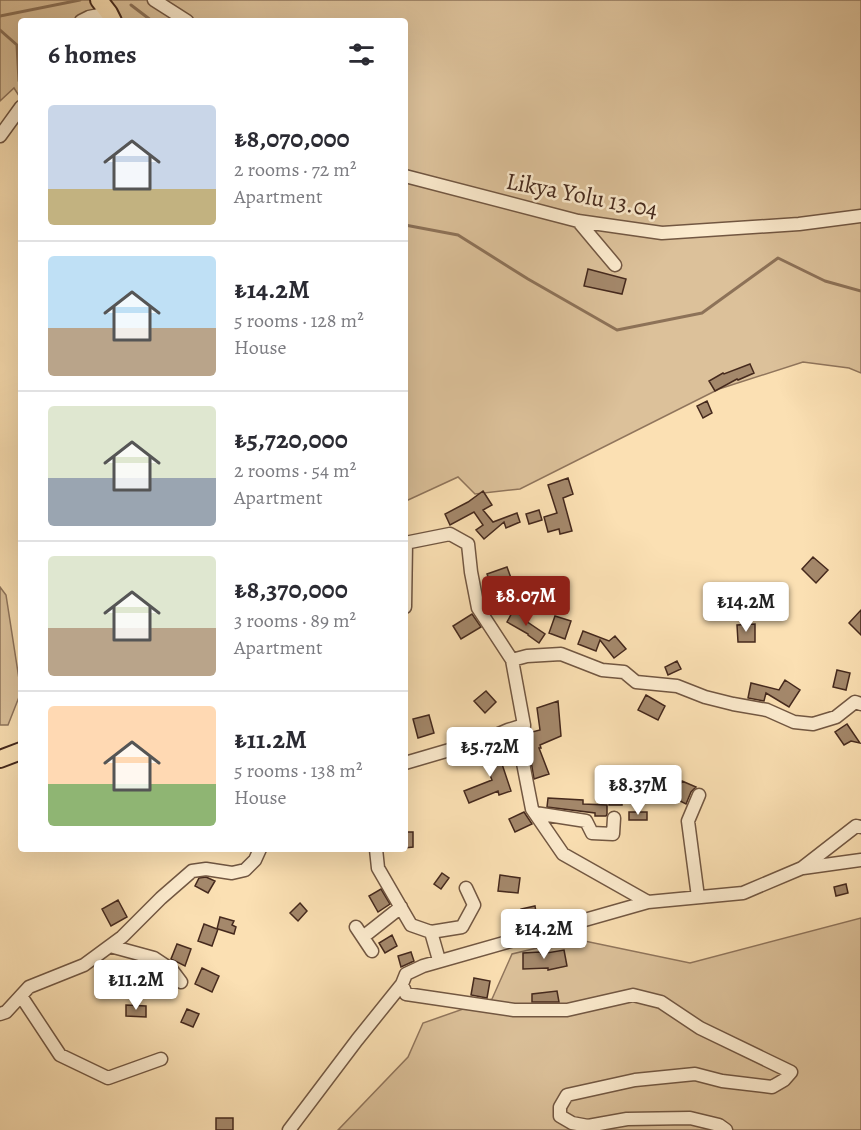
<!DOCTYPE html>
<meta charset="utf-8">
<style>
:root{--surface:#fff;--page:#f2f2f3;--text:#2b2b33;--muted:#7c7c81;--line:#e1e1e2;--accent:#8f2418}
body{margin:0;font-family:Alegreya,serif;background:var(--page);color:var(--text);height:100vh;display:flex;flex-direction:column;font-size:22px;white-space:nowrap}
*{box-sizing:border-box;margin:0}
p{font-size:20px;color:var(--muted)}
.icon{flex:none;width:33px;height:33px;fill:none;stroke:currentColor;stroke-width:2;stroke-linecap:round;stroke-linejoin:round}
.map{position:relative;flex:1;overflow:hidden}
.panel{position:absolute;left:18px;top:18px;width:390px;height:834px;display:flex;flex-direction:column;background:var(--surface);border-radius:6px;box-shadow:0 6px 24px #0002}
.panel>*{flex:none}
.price{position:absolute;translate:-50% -51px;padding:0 14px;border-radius:6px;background:#fff;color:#222;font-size:20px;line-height:39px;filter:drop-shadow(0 2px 3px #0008)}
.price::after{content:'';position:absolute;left:50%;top:36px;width:18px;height:14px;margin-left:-9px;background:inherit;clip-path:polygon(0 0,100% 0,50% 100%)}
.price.selected{background:var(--accent);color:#fff}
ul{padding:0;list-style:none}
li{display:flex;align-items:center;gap:18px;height:150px;padding:0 30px}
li+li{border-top:2px solid var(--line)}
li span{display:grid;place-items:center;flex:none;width:168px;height:120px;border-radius:6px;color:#555}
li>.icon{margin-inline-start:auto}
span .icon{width:72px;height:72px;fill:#fffc;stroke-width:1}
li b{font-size:26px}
h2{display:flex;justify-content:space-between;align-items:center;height:72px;padding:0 30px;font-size:26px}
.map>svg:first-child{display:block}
.green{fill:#dcc19a;stroke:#90755c;stroke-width:1.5}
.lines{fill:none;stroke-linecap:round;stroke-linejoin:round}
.stream{stroke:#8d7258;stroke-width:3}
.building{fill:#a4886b;stroke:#45291d;stroke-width:1.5}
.minor-casing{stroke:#725742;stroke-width:15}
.major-casing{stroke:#45291d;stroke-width:20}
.minor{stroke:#fcebce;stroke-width:12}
.major{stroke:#fbe0b3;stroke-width:16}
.labels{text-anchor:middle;stroke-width:5;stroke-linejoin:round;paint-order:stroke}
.street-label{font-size:24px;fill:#45291d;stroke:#fcebce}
</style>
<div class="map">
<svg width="861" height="1130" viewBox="0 0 861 1130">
<rect width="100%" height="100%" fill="#fbe0b3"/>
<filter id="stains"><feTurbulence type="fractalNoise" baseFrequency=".00333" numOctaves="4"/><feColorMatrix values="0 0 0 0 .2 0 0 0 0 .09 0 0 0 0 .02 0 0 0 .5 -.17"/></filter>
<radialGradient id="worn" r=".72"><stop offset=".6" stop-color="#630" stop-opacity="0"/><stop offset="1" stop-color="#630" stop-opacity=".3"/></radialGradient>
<path class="green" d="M0,0H861V373L849,368L803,362L719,389L520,489L475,494L458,477L406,501L405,499V21H21V99L14,88L0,101Z
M0,587L6,595L21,692L8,725H0Z
M861,918V1130H338L408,1057L423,1023L492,999L512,954L575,939L690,963Z"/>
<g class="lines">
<path class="stream" d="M131,5L152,21
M0,16L80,0
M0,30L17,45L19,81
M405,225L458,235L528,279L617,330L702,313L778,258L825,281L861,291"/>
</g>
<path class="building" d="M588,269L626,279L622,294L584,286Z
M750,364L754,373L738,380L737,379L715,391L709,381L723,373L724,374Z
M707,401L712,413L703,418L697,406Z
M568,478L573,494L563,498L572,531L560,534L559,529L548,532L544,517L557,513L548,485Z
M483,491L492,505L483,510L493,522L517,513L520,522L506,528L504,522L484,539L476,530L483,525L474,512L450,525L445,514L468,502Z
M539,510L542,520L529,524L526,514Z
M813,557L828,570L816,583L802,569Z
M507,567L511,578L491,585L487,574Z
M511,586L521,595L514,604L504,595Z
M861,610V635L849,623Z
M513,611L524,617L523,619L545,634L539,643L528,635V634L507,622Z
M472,614L481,627L461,639L453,626Z
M555,616L571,621L565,639L549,633Z
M755,624V642H738L737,625Z
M583,631L609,641L615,636L626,649L614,658L600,640L596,651L578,644Z
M677,661L681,669L668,675L665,667Z
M837,670L850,673L846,690L833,687Z
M785,680L800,690L789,707L766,693L764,701L748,698L751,683L779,690Z
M486,691L496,702L485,713L474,701Z
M646,695L665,706L658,720L638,710Z
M558,701L561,736L540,745L541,748H539L549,774L534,779L530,755L532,732L540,730L537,708Z
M429,715L434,733L418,738L413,719Z
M847,724L860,743L851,741L844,745L835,732Z
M494,745L497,759L500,758L511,791L499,795L498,791L469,803L464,791L492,780L484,760L482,749Z
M682,781L696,787L691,792L686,804L674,798Z
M609,793H622V805H609Z
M548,798L583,800V804L607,805V814L606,816H595V813L547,807Z
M524,812L532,824L515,832L509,819Z
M629,812H647V820H629Z
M405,832H413V847L405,848Z
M442,873L449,878L441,889L434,884Z
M500,875L520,878L518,893L498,891Z
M206,877L215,881L208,893L195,886L199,878Z
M846,884L848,893L836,896L834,887Z
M381,889L390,904L378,912L369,896Z
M118,900L127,917L111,926L102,909Z
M300,903L307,911L298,921L290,913Z
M535,906L538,924L524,927L521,909Z
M220,917L234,921L232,925L236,927L234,934L218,929L212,946L198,941L204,924L217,929Z
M392,935L397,946L385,953L379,943Z
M177,944L191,949L185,966L171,959Z
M564,950L567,966L548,970V968L523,969V953L540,952L541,954Z
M411,952L414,961L401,967L398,956Z
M202,968L219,976L212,992L195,984Z
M474,978L490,981L487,998L471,995Z
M557,991L559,1002H532V994Z
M126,1005L146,1006V1017L126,1016Z
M187,1009L199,1014L193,1027L181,1022Z
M216,1118H233V1130H216Z"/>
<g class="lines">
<defs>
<path id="minor" d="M154,0L187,21
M81,21L89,17L109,13
M0,136L21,107
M405,176L578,221L662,233L799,224L861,216
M578,221L615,265
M405,543L450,534L468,544L471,572L478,608L512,660L524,725L522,758L532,809L563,854L648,902L423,966L406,974L402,984L406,994L514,1010H567L633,995L661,1002L700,1028L791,1072L784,1080L772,1087L722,1081L695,1074L635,1080L567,1095L560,1107V1116L572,1123L588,1126L627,1119L690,1118L719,1125L726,1130
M405,607L406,543
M512,660L527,656L561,654L602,670L624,672L636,682L677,686L705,697L733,704L767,710L794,722L813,724L836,717L855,702L861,704
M405,763L487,739L508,730L524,725
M535,813L586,821L592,833L613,834L614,818
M376,849L378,868L411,925L431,932L439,960
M803,868L861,860
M698,897L688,821L699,795
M648,902L743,893L802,868L856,826L861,827
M356,927L372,951
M431,932L462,927L474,905L466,888
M363,937L401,907
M110,946L154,958L172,970L181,982
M21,996L60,1055L108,1078L161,1059
M0,1014L6,1012L29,987L84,965L122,937L161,898L192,871L206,869L232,873L245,870L255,860L260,849
M289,1130L357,1040L402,984"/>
<path id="major" d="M99,0L109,13L113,21
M0,759L21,751"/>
</defs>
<use href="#minor" class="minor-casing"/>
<use href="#major" class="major-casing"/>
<use href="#minor" class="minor"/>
<use href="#major" class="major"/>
</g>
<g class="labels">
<g class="street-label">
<text transform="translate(582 195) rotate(11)" y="8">Likya Yolu 13.04</text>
</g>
</g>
<rect width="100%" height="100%" filter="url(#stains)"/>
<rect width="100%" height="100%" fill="url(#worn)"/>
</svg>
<b class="price selected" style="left:526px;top:627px">₺8.07M</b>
<b class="price" style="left:746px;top:633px">₺14.2M</b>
<b class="price" style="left:490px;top:778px">₺5.72M</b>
<b class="price" style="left:638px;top:816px">₺8.37M</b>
<b class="price" style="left:544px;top:960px">₺14.2M</b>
<b class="price" style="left:136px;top:1011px">₺11.2M</b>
<section class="panel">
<h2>6 homes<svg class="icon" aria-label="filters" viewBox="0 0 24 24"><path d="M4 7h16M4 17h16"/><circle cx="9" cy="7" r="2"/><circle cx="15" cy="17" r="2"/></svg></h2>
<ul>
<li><span style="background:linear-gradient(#c9d6e8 70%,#c2b280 0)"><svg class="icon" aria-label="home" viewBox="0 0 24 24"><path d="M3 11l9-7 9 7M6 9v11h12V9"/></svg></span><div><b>₺8,070,000</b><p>2 rooms · 72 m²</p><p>Apartment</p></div></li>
<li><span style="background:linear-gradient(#bfe0f5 60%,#b9a48a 0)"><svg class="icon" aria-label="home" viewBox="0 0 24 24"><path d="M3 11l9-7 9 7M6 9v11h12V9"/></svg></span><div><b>₺14.2M</b><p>5 rooms · 128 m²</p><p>House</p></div></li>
<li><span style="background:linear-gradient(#dfe7d0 60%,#9aa5b1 0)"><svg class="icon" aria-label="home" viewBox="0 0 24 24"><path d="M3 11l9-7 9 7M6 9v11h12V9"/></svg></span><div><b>₺5,720,000</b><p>2 rooms · 54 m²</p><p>Apartment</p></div></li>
<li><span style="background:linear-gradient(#dfe7d0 60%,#b9a48a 0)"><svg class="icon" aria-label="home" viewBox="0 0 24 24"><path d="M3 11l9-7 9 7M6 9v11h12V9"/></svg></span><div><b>₺8,370,000</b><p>3 rooms · 89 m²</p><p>Apartment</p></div></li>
<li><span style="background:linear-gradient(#ffd9b3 65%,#8fb573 0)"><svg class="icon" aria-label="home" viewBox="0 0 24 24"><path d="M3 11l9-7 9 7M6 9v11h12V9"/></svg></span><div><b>₺11.2M</b><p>5 rooms · 138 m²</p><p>House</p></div></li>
</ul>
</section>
</div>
